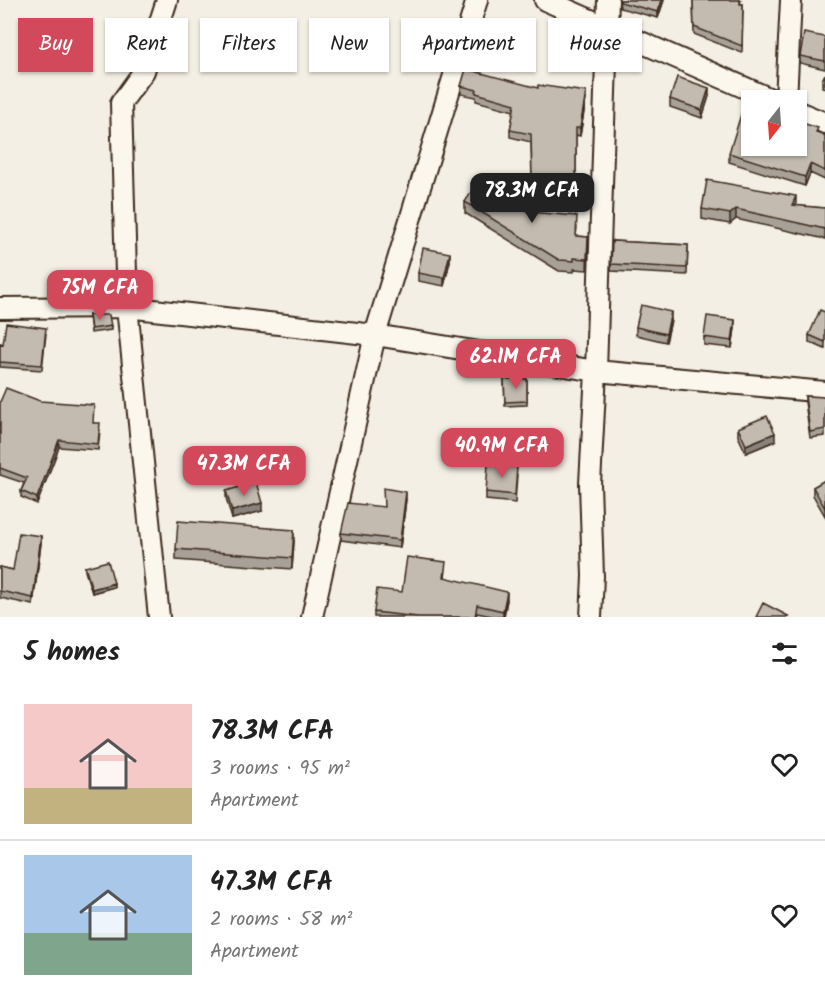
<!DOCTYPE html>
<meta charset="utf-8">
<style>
:root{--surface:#fff;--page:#f6f6f6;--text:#222;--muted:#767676;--line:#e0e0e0;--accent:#d1495b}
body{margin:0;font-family:Kalam,sans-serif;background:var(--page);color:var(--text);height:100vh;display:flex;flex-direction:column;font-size:22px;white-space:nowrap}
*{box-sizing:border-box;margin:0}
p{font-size:20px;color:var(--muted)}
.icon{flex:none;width:33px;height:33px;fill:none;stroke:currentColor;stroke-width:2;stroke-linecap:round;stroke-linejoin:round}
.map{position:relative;height:617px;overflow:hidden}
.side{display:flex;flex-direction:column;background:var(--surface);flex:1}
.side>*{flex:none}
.top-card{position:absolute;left:18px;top:18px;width:789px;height:54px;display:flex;gap:12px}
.needle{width:39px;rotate:197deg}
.buttons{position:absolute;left:741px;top:90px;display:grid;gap:12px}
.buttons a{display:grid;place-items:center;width:66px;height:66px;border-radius:0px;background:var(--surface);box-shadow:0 2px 4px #0004;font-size:30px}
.price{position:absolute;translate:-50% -51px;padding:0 14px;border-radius:12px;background:var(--accent);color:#fff;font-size:20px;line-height:39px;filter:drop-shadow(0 2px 3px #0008)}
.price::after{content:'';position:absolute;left:50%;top:36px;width:18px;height:14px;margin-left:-9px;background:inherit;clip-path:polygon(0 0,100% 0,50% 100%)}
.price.on{background:#222;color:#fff}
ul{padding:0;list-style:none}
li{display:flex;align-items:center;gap:18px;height:150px;padding:0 24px}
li+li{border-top:2px solid var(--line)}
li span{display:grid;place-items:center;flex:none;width:168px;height:120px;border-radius:0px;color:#555}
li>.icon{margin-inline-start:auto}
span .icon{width:72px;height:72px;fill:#fffc;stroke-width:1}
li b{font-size:26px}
h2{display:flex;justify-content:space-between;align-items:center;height:72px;padding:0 24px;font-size:26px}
.pill{padding:0 21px;border-radius:0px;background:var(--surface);box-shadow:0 2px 4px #0004;font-size:21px;line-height:54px}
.pill.on{background:var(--accent);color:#fff}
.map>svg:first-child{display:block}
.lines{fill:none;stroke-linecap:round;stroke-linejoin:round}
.street-casing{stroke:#3b2a1e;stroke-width:24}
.street{stroke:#fbf7ec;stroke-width:20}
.wall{fill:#a8a197;stroke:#3b2a1e;stroke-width:1.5}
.shaded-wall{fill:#88837b;stroke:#3b2a1e;stroke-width:1.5}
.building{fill:#c3bbb0;stroke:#3b2a1e;stroke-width:1.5}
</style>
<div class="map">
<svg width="825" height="617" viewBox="0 0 825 617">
<rect width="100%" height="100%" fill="#f3efe4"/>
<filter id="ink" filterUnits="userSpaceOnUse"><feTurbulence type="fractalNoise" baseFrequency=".0167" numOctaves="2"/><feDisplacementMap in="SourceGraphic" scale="12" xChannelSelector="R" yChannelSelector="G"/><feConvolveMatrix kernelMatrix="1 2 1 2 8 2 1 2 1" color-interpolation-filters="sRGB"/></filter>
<g filter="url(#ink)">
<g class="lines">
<defs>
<path id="street" d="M545,0L773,100
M786,100L791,0
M796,111L825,123
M0,308L127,307L375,335L596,371L825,392
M159,617L127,307L121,103L144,71L167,0
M312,617L375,335L477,0
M591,617L593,576L590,484L596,371L608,0"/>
</defs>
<use href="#street" class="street-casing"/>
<use href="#street" class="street"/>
</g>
<path class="wall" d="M619,0H664L658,18L620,8Z
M693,0H741L740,4H743L742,53L694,34Z
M825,37V69L800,63V56Z
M825,74V88L822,87V80Z
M461,86L538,88L586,99L580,136L576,135V184H532L531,142L510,137V130L514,111L476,101V97L461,94Z
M709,96L702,118L670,107V99Z
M818,133L825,136V180L810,173L805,186L729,162V153Z
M465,202L529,212L577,227L576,236L588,237L587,270L574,269V272L559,271L465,213Z
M796,206L825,208V239L736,219L730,224L702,219V209Z
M612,241L688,245L687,275L611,271Z
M450,261L444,286L418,281V273Z
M825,312V349L809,342V335Z
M89,315L111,326V330L91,333Z
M671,320L666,342L636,335V327Z
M735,328L732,348L704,345V337Z
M46,334L42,370L0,367V343L3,344Z
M504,379H527V405L505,406Z
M805,396L825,397V436L810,438L805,402Z
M0,402L94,423L100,430L98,450L59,447L37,504L21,497V491L24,483L0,475Z
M738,428L775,441L746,453L738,436Z
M517,475L515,503L486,500V492Z
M825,480V516L813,495V487Z
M226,491L262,511L232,519L226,498Z
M406,499L400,548L341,540V533L384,507Z
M294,541L292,569L176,560V549Z
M41,543L33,605L0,598V567L13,570Z
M85,567L114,587L92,593L85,571Z
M446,570L445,578L507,600L504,617H496L477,613L476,617H374V612L402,592Z"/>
<path class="shaded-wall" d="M662,0H664L658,18V12Z
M709,88V96L702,118V110Z
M586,92V99L580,136V128Z
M810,164V173L805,186V177Z
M796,196V206L792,205Z
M736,209V219L730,224V214Z
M450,253V261L444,286V278Z
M671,312V320L666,342V334Z
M735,320V328L732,348V341Z
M775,433V441L746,453V445Z
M59,440V447L37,504V498Z
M406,492V499L400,548V540Z
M262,503V511L232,519V511Z
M294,530V541L292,569V558Z
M41,536V543L33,605V598Z
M114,583V587L92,593V589Z
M507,592V600L503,617V611Z"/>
<path class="building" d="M620,0H662L658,12L620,2Z
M693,0H740V4H743L742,46L694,27Z
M804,33L825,37V61L800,56Z
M466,69L538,88V85L586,92L580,128H576V177H532L531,134L510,130L515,104L476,93L477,90L461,86Z
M677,77L709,88L702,110L670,99Z
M744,105L752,107V146H796V121L818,128L816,132L825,136V171L810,164L805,177L729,153Z
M707,180L796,196L792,205L825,208V229L736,209L730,214L702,209Z
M478,181L529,212L577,216L576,236L588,237L587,259L574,258V261L559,260L465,202Z
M612,241L688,245L687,268L611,264Z
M423,248L450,253L444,278L418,273Z
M641,305L671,312L666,334L636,327Z
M820,310L825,312V342L809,335Z
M89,315H109L111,326L91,329Z
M707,316L735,320L732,341L704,337Z
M6,323L46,328L42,365L0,362V343L3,344Z
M504,379H527V401L505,402Z
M6,388L40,401L94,405L93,423H100L98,444L59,440L37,498L21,491L27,478L0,468V402Z
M805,396L825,397V429L810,432Z
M767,416L775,433L746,445L738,428Z
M488,464L517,467L515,495L486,492Z
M825,480V508L813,487Z
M256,482L262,503L232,511L226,491Z
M383,488L406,492L400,540L341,533L348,503L384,507Z
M178,521L294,530L292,558L176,549Z
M19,533L41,536L33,598L0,591V567L13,570Z
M407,557L446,562L444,577L507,592L503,611L477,605L475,617H418L374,612L377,589L402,592Z
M108,561L114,583L92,589L85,567Z
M763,603L790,617H756Z"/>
</g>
</svg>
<div class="buttons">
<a><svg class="needle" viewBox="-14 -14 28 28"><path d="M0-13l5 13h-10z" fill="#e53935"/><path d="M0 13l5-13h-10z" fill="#767676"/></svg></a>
</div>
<b class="price on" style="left:532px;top:224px">78.3M CFA</b>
<b class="price" style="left:100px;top:321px">75M CFA</b>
<b class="price" style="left:516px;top:390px">62.1M CFA</b>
<b class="price" style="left:502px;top:479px">40.9M CFA</b>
<b class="price" style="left:244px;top:497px">47.3M CFA</b>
<div class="top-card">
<a class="pill on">Buy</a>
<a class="pill">Rent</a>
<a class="pill">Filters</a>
<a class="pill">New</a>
<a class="pill">Apartment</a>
<a class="pill">House</a>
</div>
</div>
<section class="side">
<h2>5 homes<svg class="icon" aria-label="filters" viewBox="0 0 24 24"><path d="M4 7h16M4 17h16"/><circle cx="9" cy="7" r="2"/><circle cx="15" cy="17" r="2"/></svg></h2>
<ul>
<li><span style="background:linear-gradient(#f6c9c9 70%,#c2b280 0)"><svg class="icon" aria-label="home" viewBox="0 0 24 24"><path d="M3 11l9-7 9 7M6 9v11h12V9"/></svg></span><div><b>78.3M CFA</b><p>3 rooms · 95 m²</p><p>Apartment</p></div><svg class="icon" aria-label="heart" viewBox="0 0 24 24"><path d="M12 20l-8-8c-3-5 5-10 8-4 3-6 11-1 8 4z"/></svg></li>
<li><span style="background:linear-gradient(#a9c7e8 65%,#7fa58c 0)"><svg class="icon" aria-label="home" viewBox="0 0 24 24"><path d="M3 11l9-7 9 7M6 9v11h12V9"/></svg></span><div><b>47.3M CFA</b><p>2 rooms · 58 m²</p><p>Apartment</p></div><svg class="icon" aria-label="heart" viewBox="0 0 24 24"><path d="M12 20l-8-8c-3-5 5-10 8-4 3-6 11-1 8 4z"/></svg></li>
</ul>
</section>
